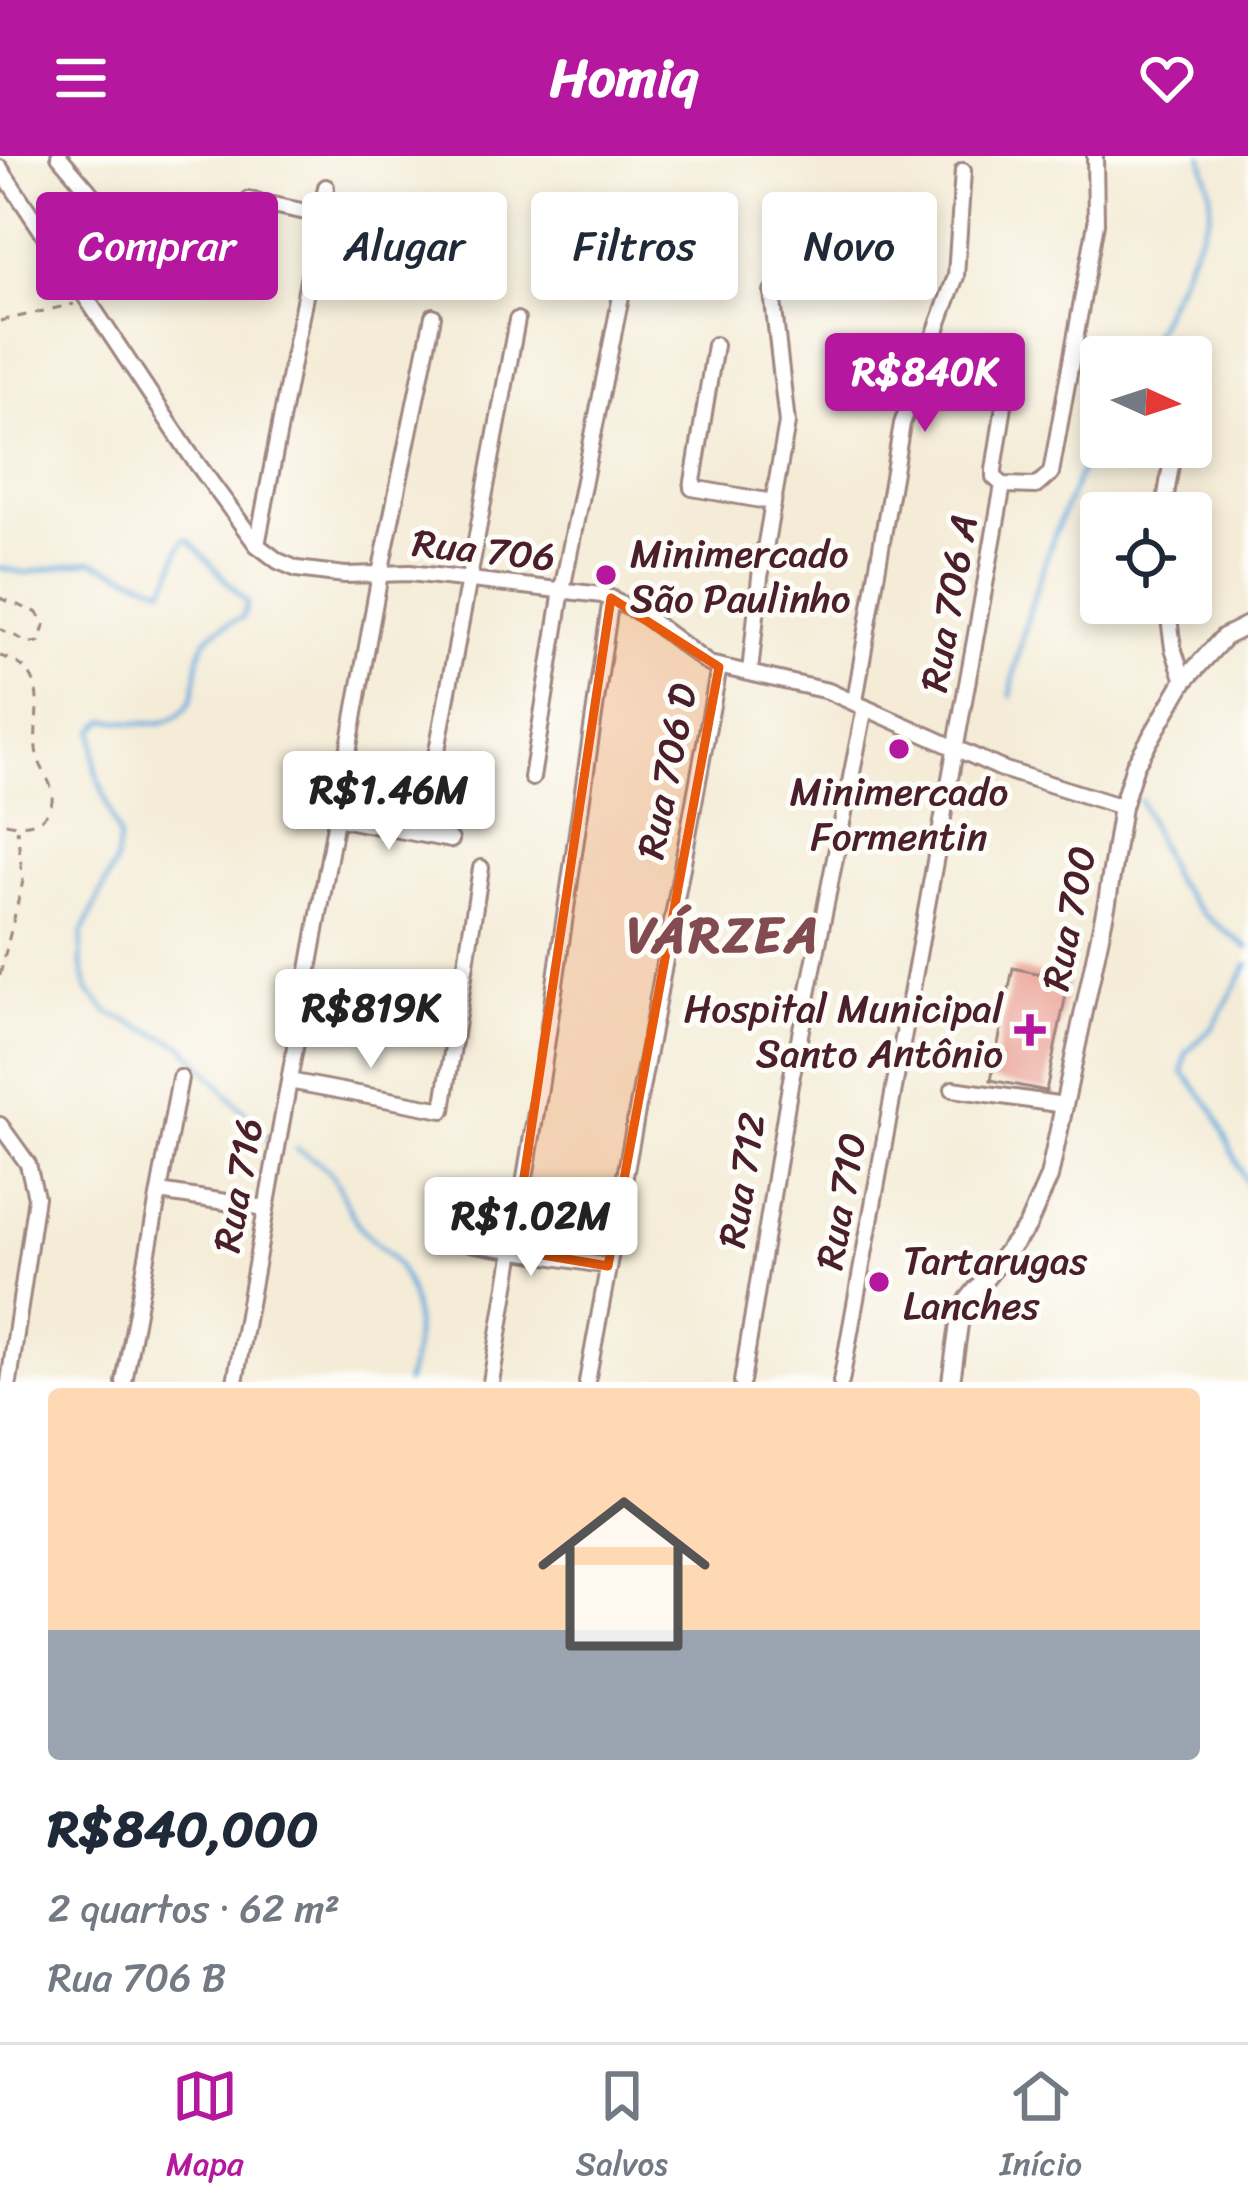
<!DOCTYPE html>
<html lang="pt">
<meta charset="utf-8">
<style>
:root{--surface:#fff;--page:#f2f2f3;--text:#1f2937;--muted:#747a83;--line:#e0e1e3;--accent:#b5179e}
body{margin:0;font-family:Sriracha,sans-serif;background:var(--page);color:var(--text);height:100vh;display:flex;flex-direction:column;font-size:45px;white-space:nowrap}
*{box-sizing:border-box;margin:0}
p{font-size:39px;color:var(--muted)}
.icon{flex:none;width:66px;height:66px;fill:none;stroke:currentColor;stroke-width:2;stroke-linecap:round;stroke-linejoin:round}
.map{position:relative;height:1226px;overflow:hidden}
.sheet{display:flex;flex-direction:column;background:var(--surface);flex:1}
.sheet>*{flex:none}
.top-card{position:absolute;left:36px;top:36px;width:1176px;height:108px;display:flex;gap:24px}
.needle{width:78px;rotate:93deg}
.buttons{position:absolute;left:1080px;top:180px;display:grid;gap:24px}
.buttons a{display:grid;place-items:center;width:132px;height:132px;border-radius:12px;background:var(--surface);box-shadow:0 6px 18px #0003;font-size:60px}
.price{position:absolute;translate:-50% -102px;padding:0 27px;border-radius:12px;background:#fff;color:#222;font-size:39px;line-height:78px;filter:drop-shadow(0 3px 6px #0008)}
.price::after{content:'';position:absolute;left:50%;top:72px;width:36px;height:27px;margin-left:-18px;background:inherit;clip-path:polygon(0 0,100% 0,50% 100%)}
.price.on{background:var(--accent);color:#fff}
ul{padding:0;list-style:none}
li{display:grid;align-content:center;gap:24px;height:636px;padding:0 48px}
li span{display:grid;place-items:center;height:372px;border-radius:12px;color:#555}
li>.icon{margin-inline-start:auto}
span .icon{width:216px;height:216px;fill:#fffc;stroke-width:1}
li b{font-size:51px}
.chip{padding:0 42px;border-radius:12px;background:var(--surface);box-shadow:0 6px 18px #0003;font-size:42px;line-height:108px}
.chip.on{background:var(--accent);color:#fff}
header{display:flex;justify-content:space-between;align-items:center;height:156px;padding:0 48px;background:var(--accent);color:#fff;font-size:54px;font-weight:800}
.menu{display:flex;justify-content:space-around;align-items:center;height:168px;border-top:3px solid var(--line);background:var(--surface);font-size:33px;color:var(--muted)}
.menu a{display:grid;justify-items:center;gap:6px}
.menu .on{color:var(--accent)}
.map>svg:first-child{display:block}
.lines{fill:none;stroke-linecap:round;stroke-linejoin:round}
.stream{stroke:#68abdd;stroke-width:4.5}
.building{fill:#ea9d92}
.minor-casing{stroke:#9f8681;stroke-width:20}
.major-casing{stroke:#9f8681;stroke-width:22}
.path{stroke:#9f8681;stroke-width:3;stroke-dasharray:9 9;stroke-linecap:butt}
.minor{stroke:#fff;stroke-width:14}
.major{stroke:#fff;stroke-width:16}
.marked{fill:#e8590c;fill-opacity:0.2;stroke:#e8590c;stroke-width:9;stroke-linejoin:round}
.poi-dot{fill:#b5179e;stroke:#fdfcf7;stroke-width:4.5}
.labels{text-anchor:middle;stroke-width:10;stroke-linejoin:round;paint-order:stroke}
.street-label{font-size:39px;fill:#4a1f2b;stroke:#fdfcf7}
.poi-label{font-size:39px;fill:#4a1f2b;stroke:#fdfcf7;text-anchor:start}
.district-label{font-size:51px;font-weight:bold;letter-spacing:3px;fill:#824b4f;stroke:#fdfcf7}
</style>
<header><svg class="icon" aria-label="menu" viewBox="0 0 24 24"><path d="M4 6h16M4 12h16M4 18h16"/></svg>Homiq<svg class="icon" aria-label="heart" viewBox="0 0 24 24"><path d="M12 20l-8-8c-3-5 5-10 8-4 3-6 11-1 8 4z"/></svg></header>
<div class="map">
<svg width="1248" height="1226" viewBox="0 0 1248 1226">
<rect width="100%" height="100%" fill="#fdfcf7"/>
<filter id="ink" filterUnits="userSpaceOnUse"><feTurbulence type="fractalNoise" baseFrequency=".00833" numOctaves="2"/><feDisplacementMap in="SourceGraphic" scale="24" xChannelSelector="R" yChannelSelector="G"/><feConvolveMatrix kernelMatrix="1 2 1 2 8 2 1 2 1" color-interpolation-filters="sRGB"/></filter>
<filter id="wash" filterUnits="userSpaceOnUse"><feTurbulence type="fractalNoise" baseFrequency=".004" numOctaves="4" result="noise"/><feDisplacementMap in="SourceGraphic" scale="48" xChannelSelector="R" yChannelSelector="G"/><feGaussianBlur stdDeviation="2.7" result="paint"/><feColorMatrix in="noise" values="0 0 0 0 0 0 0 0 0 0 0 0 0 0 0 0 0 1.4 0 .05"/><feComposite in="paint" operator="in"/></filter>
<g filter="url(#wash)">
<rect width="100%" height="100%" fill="#f4ecd7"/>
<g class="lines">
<path class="stream" d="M1142,201L1210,58L1211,35L1202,0
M0,412L26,417L91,405L163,432C176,418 173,398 185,383L189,384L247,447L243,461C233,466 218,471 210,479C186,503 212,553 163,566C147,570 123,565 106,564L94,574L95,613L119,682L116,705L82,778L81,806L88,835L109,857L184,890L267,982
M1011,540C1020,467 1063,341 1101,278
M1140,644L1174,725L1203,758L1248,792
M1248,808L1213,871L1186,897L1183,916L1214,954L1248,1031
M296,993C350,1022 330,1027 359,1069C367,1082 382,1090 392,1102C420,1137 420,1185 406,1226"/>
</g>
<g id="blocks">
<path class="building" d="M1013,812L1069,824L1046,935L991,924Z"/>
</g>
</g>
<g filter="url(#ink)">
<use href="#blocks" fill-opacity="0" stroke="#9f8681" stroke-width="3"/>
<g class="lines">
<defs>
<path id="minor" d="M59,0L111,61
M0,12L190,298L257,389L278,405L297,413L345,419L410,417L602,439L642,458L709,508L828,535L1002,613L1122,651
M249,44L320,59
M715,189L692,332L773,346
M1003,329L994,321V314L1005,243
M1163,357L1174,291
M257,389L326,31
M1167,447L1173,492L1184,525
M750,516L760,421L787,267L772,136
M855,545L902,268L956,120L963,15
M436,600L517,164
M532,622L562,434L622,135
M336,662L451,684
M289,925L443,954L481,712
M953,933L1064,949
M0,969L28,1008L36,1041L9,1226
M159,1036L266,1052
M462,1086L608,1110
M124,1226L180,922
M235,1226L380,418L433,160
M491,1226L540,932L611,442
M587,1226L719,511
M742,1226L790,929L865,551
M841,1226L1003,329L1036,330L1051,317L1096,67L1095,0"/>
<path id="major" d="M951,1226L959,1168L968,1144L1027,1071L1049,1021L1107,746L1122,651L1135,609L1184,525L1224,481L1248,469"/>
</defs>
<use href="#minor" class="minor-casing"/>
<use href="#major" class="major-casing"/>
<path class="path" d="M0,165L74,148
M0,442L36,456L45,467L39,486L30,487L0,473
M0,500C52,515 33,551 36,592C37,608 49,621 52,635C56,668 22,674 0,665
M0,819L23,725L17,673"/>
<use href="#minor" class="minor"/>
<use href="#major" class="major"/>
</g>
</g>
<path class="marked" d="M611,442L719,511L608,1110L513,1094Z"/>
<g class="poi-dot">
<circle cx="606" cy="419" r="12"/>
<circle cx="899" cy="593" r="12"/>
<path d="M1024 856h12v12h12v12h-12v12h-12v-12h-12v-12h12z"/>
<circle cx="879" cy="1126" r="12"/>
</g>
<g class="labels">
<g class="street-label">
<text transform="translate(484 393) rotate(6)" y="14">Rua 706</text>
<text transform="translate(948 447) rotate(-80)" y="14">Rua 706 A</text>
<text transform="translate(666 615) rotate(-79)" y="14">Rua 706 D</text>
<text transform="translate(1068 762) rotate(-79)" y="14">Rua 700</text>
<text transform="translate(741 1024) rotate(-81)" y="14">Rua 712</text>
<text transform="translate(237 1029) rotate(-80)" y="14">Rua 716</text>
<text transform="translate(840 1045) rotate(-80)" y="14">Rua 710</text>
</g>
<g class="poi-label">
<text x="630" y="411">Minimercado<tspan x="630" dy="45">São Paulinho</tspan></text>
<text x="899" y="649" text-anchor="middle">Minimercado<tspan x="899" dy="45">Formentin</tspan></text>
<text x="1003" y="866" text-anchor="end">Hospital Municipal<tspan x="1003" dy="45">Santo Antônio</tspan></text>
<text x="903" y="1118">Tartarugas<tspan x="903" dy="45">Lanches</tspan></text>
</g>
<g class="district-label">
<text x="724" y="796">VÁRZEA</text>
</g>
</g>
</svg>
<div class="buttons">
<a><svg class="needle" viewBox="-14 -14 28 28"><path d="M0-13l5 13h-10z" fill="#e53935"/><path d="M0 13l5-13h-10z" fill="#747a83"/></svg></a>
<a><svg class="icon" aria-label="locate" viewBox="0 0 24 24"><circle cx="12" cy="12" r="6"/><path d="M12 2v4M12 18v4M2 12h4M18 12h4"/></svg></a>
</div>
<b class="price on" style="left:925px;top:279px">R$840K</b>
<b class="price" style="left:389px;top:697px">R$1.46M</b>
<b class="price" style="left:371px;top:915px">R$819K</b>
<b class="price" style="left:531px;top:1123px">R$1.02M</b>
<div class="top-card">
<a class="chip on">Comprar</a>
<a class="chip">Alugar</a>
<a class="chip">Filtros</a>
<a class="chip">Novo</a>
</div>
</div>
<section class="sheet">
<ul>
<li><span style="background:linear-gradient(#ffd9b3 65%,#9aa5b1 0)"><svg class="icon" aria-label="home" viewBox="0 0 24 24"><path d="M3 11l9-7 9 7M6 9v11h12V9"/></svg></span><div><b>R$840,000</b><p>2 quartos · 62 m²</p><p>Rua 706 B</p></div></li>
</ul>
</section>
<nav class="menu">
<a class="on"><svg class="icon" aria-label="map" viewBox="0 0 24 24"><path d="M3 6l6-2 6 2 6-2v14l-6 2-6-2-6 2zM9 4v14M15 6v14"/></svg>Mapa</a>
<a><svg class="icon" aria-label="saved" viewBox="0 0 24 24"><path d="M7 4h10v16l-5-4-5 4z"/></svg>Salvos</a>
<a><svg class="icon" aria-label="home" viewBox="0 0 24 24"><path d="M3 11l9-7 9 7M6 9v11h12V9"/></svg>Início</a>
</nav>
